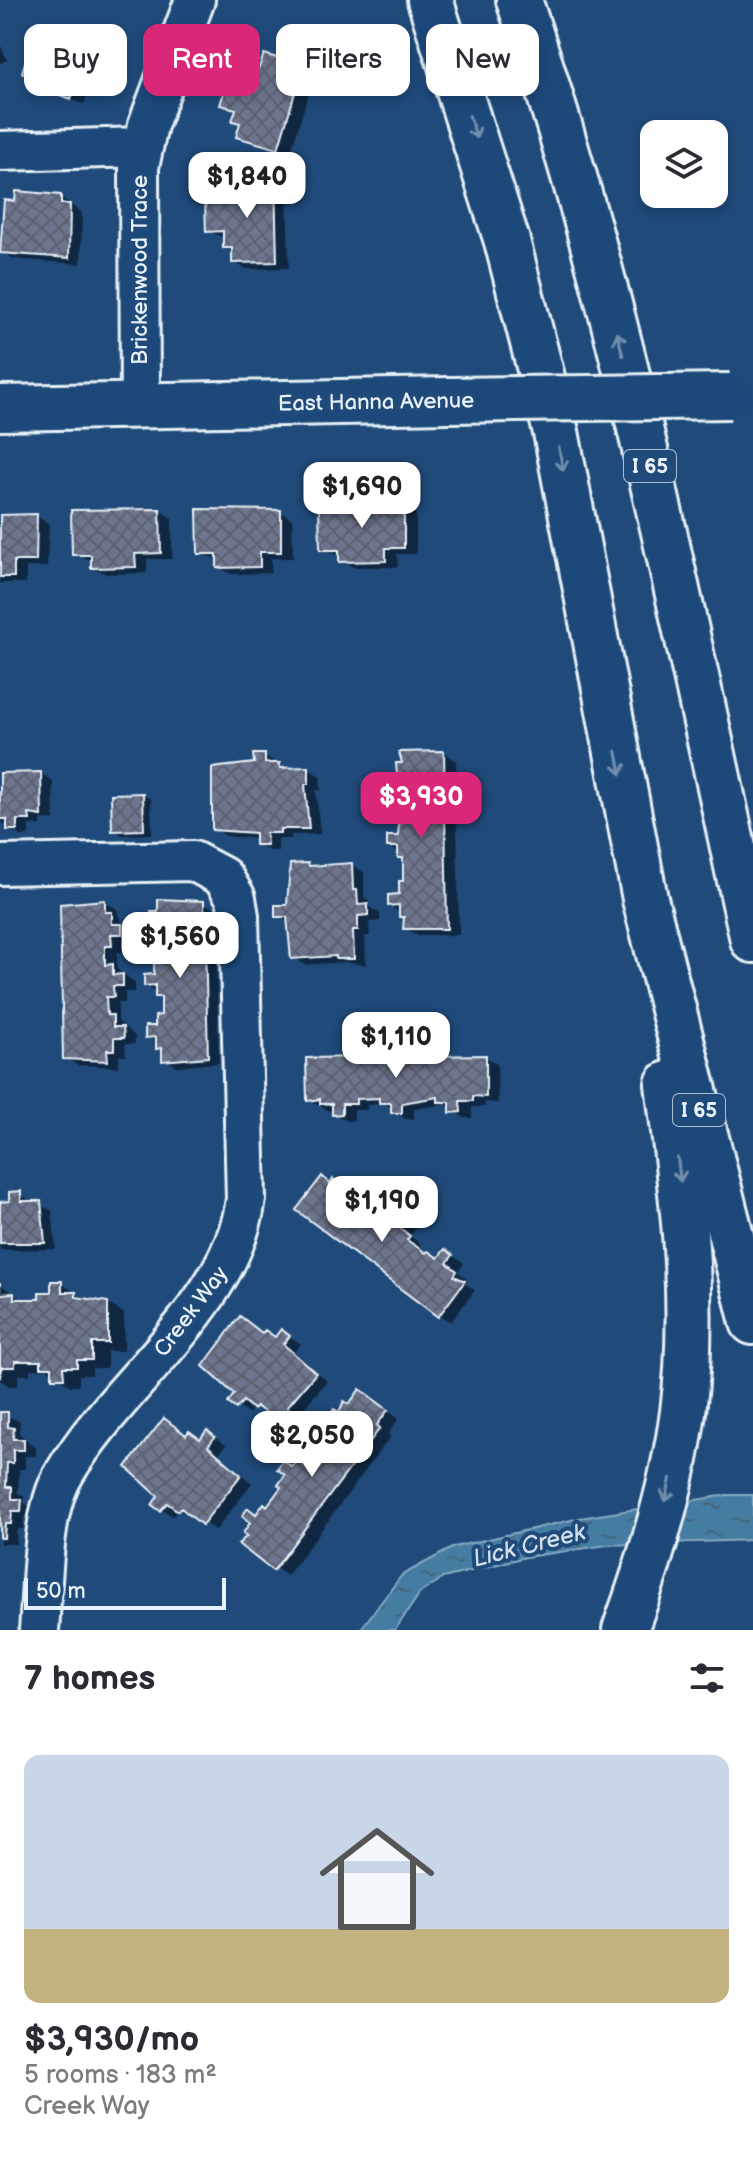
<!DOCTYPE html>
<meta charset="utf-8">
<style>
:root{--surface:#fff;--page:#f7f7f7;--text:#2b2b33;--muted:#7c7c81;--accent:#db2777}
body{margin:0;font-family:"Balsamiq Sans",sans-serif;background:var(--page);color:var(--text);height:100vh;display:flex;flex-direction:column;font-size:30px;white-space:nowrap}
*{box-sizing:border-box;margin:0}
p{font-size:26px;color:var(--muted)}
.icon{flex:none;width:44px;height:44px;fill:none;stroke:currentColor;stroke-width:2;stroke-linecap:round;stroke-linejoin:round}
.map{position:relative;height:1630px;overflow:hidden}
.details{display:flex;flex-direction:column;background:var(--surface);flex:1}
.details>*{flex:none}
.hud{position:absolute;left:24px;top:24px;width:706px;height:72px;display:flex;gap:16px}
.fabs{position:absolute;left:640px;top:120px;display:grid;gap:16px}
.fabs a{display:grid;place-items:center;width:88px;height:88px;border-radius:16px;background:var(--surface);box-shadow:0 4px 12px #0003;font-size:40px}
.scale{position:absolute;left:24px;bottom:20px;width:202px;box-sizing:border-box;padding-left:8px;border:4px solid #e8f1f8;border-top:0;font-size:22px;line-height:28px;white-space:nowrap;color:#e8f1f8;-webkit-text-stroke:6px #1f4a7a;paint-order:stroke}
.price{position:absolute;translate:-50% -68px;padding:0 18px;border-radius:16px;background:#fff;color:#222;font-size:26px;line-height:52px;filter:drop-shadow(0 2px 4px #0008)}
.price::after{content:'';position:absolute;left:50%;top:48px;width:24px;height:18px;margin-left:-12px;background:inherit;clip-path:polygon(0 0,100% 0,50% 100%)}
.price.current{background:var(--accent);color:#fff}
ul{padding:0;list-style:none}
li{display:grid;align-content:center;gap:16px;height:424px;padding:0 24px}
li span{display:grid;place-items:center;height:248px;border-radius:16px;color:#555}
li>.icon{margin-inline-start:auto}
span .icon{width:144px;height:144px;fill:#fffc;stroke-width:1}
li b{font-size:34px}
h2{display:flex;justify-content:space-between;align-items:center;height:96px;padding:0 24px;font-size:34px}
.chip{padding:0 28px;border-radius:16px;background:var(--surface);box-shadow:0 4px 12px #0003;font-size:28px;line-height:72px}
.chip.current{background:var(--accent);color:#fff}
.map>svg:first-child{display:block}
.water{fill:url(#water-ripples);stroke:#86abc4;stroke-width:2}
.shadow{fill:#0007}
.building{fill:url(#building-cross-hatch);stroke:#e8f1f8;stroke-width:2}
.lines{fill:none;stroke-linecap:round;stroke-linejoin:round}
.minor-casing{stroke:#e8f1f8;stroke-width:44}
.major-casing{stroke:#e8f1f8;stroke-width:50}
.highway-casing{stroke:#e8f1f8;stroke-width:50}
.minor{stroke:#1f4a7a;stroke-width:38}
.major{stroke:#1f4a7a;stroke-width:44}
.highway{stroke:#1f4a7a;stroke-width:44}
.major-bridge-casing{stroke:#e8f1f8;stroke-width:50;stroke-linecap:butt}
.major-bridge{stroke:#1f4a7a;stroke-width:44}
.oneway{stroke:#6f8dac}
.labels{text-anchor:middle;stroke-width:8;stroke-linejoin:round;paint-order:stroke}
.shield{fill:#1f4a7a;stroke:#acbfd2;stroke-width:2}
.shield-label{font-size:20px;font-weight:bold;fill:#e8f1f8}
.street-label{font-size:22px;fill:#e8f1f8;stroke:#1f4a7a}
.water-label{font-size:24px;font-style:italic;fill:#d0dfeb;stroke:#1f4a7a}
</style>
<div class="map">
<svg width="753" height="1630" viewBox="0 0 753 1630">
<defs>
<pattern id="water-ripples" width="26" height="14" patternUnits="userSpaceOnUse" patternTransform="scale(2)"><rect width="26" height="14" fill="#457ca1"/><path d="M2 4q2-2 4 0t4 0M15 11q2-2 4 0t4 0" fill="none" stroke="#45657a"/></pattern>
<pattern id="building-cross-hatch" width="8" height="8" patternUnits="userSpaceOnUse" patternTransform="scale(2)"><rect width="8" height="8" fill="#6d758e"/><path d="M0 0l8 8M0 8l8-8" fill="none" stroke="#5b616f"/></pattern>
</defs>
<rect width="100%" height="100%" fill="#1f4a7a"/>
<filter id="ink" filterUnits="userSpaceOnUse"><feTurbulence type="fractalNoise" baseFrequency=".0125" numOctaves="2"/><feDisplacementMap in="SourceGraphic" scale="16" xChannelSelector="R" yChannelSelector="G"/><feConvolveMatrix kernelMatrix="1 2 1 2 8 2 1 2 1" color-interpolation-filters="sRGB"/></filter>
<g filter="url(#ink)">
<path class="water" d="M727,1495H753V1540L607,1545L526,1557L443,1578L420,1593L395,1630H360L402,1575L454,1547L580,1518Z"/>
<path class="shadow" d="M0,44L7,60L0,63Z
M103,47L115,54L97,99L87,96L84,104L44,90L32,83L34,77L24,72Z
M302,68L314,75L290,155L239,136L242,124L237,112L222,104L250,80Z
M275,179L287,186L289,268L246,269L234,262V252L225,247V238L208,231L228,204Z
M61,197L82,213L81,264L13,259L1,252Z
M374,504L404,507L416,514V554H397L398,567H353L341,560V556L322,549L321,508Z
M160,511L172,518V559H147V573L106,574L93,567V561L74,554Z
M280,512L292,519L293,558H271V573L231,574L219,567V560L200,553Z
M37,516L49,524L47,567H26V583H0V518Z
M444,753L456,760L459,935H417L405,928L406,919L390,905L401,896L405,884V859L389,846L400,838L403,800L399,792L388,786Z
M265,756L286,769H308L320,776L321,790H316L320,834L291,835V839H278V851H270L257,844V839L226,836L214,829Z
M41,774L53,781L54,821L41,819V825H29V836H21L9,829V824L0,823V775Z
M143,795L151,799L152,834L122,835L114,830Z
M308,865L313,868L352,865L364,872V897L369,900V907L380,913V921L369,922L370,936H365L366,965L345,962L305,965L293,957L290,923L277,916L289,907Z
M105,902L117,909L124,927L134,933V940H123V952H117V969L135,983V992H125V1003H118V1021L135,1036V1044H125L126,1056H119V1067L77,1065L65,1058Z
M203,903L215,910L219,1063L176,1066L164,1059L158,1043L147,1036L163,1017V1000L146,984L162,965V948L145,933L154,925Z
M485,1057L497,1064L498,1103L485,1102V1107H472V1118H464L446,1104L414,1109V1119H405L386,1104L367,1105V1110H354V1120L347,1121L309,1100Z
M322,1178L345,1188L351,1180L363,1187L369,1192L363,1201L373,1208L370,1212L392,1224L398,1216L416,1228L410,1236L421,1244L418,1248L439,1261L446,1252L464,1263L458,1272L468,1280L465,1284L475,1290L451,1322L439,1315Z
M20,1193L32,1203L52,1210L56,1249L0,1250V1204L11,1203Z
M61,1283L84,1299L108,1304L124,1313V1351H107V1368H92V1375H79V1386H70L48,1369H30V1375H18V1386H9L0,1380V1284L23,1301H41Z
M241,1318L264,1334L277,1339L282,1332L294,1339L301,1344L294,1352L327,1381L298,1415L301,1418L292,1428L255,1406L249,1414L237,1407Z
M372,1399L399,1418L388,1434L391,1436L287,1576L241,1544L251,1535L258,1516L268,1508L293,1468L319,1440L328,1421L350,1406Z
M0,1414L20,1421L19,1433L36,1448V1456H25V1469H19L18,1493L24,1496V1503L33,1508V1517H24L23,1529H17L16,1544H0Z
M165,1420L188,1436L201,1441L207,1433L219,1440L226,1445L218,1455L252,1483L216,1530L179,1510L173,1516L161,1509Z"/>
<path class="building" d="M37,21L104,45L85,94L74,90L71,99L29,84L32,76L22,73Z
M264,54L303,66L278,149L236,137L240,123L232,121L236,109L220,105L230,72L249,77L252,67L259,68Z
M275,177L277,262L232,263V248H223V231L206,232L205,202H226V187H234V178Z
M16,191L61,195V204H70L69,258L0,253L4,200L15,201Z
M347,502L404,505V548H386V561L339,562V550H320L319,506H347Z
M160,509L161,553L135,554L136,567L91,568V555H72L71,510Z
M197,509L281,510V552H260V567L217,568V554H198Z
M37,514L36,561H14V577H0V515Z
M444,751L447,929H403L404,917H399V905L388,906V895L399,894V881H403V858H398V847H387V836H398L401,799H397V787H386V776H397L396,763H402L399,752Z
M253,754H265V763H280V768L309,767V784H305L309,829H280V833H266L267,845H255V833L212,830V768L254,763Z
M41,772L42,816L29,814L30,820H17V830H7V819H0V773Z
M143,793L144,830L112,831L111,794Z
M308,863L309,866L352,863L353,890H357L358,905L368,904V915L358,916V930H353L354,959H336V956L291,959L287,917H275V905H287L290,864Z
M158,899L204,901L208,1057L162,1061V1048L156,1049V1037L145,1038V1026H155V1016L161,1015V997H155V985L144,986V975L154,974V963H160V945H154V934H143V924L152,923L151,912H158Z
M105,900V912H112V924H122V934H111L112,946H105V965L113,964V975L123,974V986H113L114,997H106L107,1015H113V1027H123L124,1038H114V1050H107L108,1061L63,1059L60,904Z
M486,1055V1097L473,1096V1101H460L461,1112L450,1113V1102H438V1097L402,1103V1113H391V1103H379V1098L356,1099V1104H342V1114L332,1115V1104H320V1099L307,1101L306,1058Z
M322,1176L330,1184L333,1179L343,1187L350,1178L358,1184L352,1192L362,1200L359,1204L390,1222L397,1213L405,1219L399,1227L410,1236L407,1240L426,1253L428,1251L438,1258L445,1249L453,1255L447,1263L457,1271L454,1276L465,1281L438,1317L296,1210Z
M21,1191V1201H41L45,1243H0V1202L9,1201V1192Z
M51,1281H62V1292H76V1297L108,1302V1343H92V1360H77V1367H63L64,1378H52V1367H41V1361H15V1367H2L0,1378V1282V1294L14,1293V1299H39V1292H51Z
M240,1316L262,1333L265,1330L275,1337L281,1329L290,1336L283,1344L316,1373L287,1407L290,1410L279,1423L256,1406L254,1410L243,1401L236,1409L228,1403L234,1394L203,1366Z
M360,1389L388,1410L377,1425L380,1428L273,1571L238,1544L247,1536L243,1533L250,1523L242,1516L248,1508L256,1514L264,1503L267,1506L281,1487L278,1485L285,1475L277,1469L283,1460L292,1467L316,1441L313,1438L321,1428L312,1421L318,1413L327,1419L334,1409L339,1412L344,1401L349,1404Z
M0,1412H8V1427L14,1428L13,1439H24V1450H13V1463H7L6,1487H12V1499H22L21,1511H12L11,1524H5L4,1538H0Z
M164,1418L186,1435L189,1431L200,1439L207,1430L215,1437L208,1446L241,1475L202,1525L181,1508L178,1511L167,1503L160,1511L152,1505L158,1496L126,1467Z"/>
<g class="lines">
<defs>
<path id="minor" d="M0,151L142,147
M140,405L139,167L148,125L195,0
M0,865L193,861L223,877L236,898L239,916L246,1199C232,1306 116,1384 64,1474C41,1512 43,1586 39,1630"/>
<path id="major" d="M0,408L449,400"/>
<path id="highway" d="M430,0L507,241L556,432L645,899L753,1322
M519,0C623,307 684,624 753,940
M625,1630C651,1559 673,1487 683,1412C697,1302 682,1192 668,1084"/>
</defs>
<use href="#minor" class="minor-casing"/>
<use href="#major" class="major-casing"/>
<use href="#highway" class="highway-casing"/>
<use href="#minor" class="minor"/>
<use href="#major" class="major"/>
<use href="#highway" class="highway"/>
<defs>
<path id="major-bridge" d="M449,400L730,396"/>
</defs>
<use href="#major-bridge" class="major-bridge-casing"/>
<use href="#major-bridge" class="major-bridge"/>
</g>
<defs><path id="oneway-shaft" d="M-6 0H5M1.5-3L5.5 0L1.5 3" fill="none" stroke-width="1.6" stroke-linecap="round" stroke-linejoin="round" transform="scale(2)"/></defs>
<g class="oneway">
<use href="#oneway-shaft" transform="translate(473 127) rotate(72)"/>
<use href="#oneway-shaft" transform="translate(620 344) rotate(-104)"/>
<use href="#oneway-shaft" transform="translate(561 459) rotate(79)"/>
<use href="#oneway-shaft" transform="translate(619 763) rotate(79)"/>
<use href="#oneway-shaft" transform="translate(679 1170) rotate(83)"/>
<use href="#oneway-shaft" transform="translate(668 1490) rotate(102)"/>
</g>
</g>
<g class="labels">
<g class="shield">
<rect x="624" y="450" width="52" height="32" rx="6"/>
<rect x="673" y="1094" width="52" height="32" rx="6"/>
</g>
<g class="shield-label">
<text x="650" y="473">I 65</text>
<text x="699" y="1117">I 65</text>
</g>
<g class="street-label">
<text transform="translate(139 270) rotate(-90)" y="8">Brickenwood Trace</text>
<text transform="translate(376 401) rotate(-1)" y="8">East Hanna Avenue</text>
<text transform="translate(190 1311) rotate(-53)" y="8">Creek Way</text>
</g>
<g class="water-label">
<text transform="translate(529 1545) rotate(-14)" y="8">Lick Creek</text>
</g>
</g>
</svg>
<div class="fabs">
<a><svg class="icon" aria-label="layers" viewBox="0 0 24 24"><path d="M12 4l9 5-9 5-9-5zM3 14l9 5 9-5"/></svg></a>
</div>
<div class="scale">50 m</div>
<b class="price" style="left:247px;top:220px">$1,840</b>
<b class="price" style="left:362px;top:530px">$1,690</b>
<b class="price current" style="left:421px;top:840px">$3,930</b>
<b class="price" style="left:180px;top:980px">$1,560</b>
<b class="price" style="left:396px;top:1080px">$1,110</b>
<b class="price" style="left:382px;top:1244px">$1,190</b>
<b class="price" style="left:312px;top:1479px">$2,050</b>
<div class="hud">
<a class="chip">Buy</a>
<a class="chip current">Rent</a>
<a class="chip">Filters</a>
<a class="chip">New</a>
</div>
</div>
<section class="details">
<h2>7 homes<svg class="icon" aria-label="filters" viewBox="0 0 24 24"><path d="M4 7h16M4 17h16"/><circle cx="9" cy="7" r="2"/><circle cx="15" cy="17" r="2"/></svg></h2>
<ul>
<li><span style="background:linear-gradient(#c9d6e8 70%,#c2b280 0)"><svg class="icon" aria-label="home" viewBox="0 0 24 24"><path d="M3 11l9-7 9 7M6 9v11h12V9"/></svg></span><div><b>$3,930/mo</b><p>5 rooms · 183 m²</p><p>Creek Way</p></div></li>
</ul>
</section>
